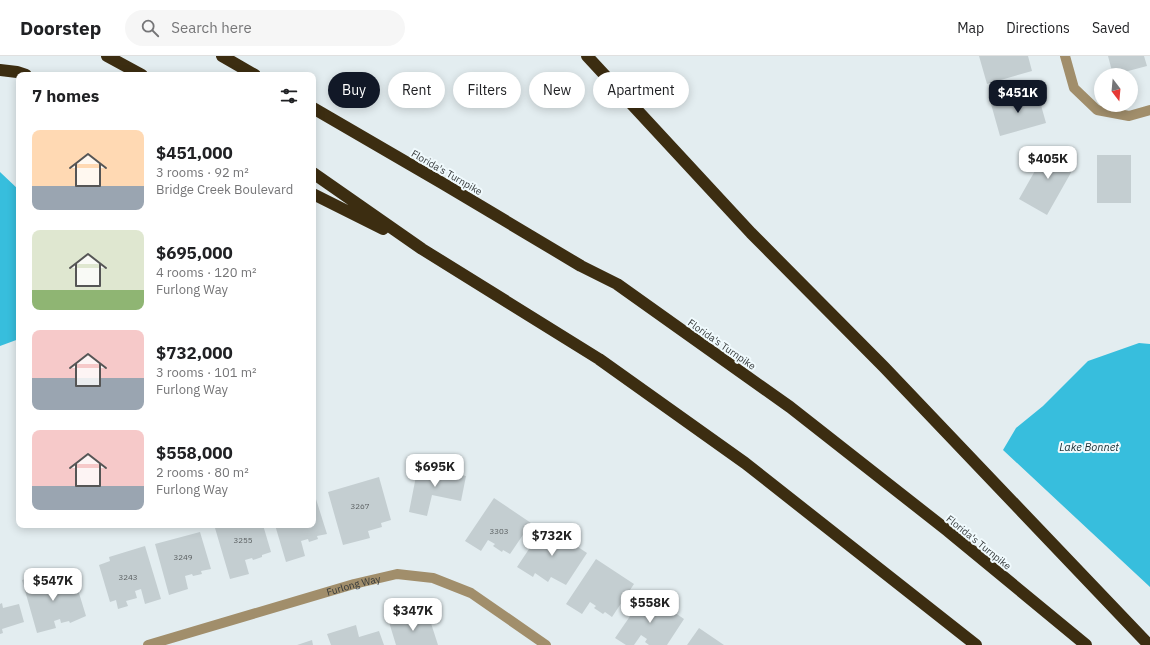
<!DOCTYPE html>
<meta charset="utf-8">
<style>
:root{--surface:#fff;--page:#f6f6f6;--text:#202124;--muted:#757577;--line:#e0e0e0;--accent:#111827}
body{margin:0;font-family:"IBM Plex Sans",sans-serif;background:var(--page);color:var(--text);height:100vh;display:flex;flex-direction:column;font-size:15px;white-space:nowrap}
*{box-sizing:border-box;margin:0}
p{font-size:13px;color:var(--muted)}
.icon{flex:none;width:22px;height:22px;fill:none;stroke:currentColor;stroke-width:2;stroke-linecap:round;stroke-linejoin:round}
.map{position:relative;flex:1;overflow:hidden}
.sheet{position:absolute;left:16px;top:16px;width:300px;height:456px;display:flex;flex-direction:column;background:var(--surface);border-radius:8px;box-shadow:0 2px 10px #0003}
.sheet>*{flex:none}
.guide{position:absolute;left:328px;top:16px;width:380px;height:36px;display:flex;gap:8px}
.needle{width:26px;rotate:164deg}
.fabs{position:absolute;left:1094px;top:12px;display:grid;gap:8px}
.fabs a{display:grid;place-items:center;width:44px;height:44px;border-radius:50%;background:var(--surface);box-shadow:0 2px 10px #0003;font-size:20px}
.price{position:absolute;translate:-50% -34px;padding:0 9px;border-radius:8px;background:#fff;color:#222;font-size:13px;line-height:26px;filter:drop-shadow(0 1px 2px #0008)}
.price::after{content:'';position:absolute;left:50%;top:24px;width:12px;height:9px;margin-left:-6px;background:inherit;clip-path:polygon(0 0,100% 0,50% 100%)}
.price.on{background:var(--accent);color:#fff}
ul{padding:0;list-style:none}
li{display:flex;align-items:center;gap:12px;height:100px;padding:0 16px}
li span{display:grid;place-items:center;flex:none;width:112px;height:80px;border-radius:8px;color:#555}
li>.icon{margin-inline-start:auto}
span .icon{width:48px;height:48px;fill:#fffc;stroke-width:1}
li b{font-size:17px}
h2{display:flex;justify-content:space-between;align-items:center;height:48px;padding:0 16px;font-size:17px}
.tag{padding:0 14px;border-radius:18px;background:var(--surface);box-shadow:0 2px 10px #0003;font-size:14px;line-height:36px}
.tag.on{background:var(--accent);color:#fff}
header{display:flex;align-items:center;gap:24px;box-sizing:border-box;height:56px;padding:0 20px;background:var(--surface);border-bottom:1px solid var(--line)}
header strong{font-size:19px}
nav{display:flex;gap:22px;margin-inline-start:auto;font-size:14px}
.search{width:280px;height:36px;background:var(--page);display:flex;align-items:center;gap:10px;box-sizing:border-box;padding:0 14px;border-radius:22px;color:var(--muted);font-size:15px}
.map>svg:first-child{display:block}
.water{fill:#37bedd}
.building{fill:#c4ced1}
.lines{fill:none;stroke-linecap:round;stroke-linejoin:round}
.minor{stroke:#a18e6b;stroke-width:10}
.highway{stroke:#3c2d11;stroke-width:12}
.labels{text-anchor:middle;stroke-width:4;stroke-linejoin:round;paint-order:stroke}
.number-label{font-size:8px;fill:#5a5f60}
.street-label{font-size:10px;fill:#363a3b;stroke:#f0fafd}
.water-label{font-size:11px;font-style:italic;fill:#182e34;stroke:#f0fafd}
</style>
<header>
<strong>Doorstep</strong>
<div class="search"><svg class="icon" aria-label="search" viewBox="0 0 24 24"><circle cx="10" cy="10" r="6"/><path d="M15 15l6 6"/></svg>Search here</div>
<nav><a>Map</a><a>Directions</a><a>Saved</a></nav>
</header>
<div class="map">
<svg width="1150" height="589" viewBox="0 0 1150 589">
<rect width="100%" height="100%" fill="#e3edf0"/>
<path class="water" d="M0,116L19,134V283L0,290Z
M1139,287L1150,288V531L1003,394L1016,372L1043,350L1088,305Z"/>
<path class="building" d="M979,0H1028L1032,15L987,28Z
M1108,0H1144L1147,10L1113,19Z
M1037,35L1046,67L1000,80L991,48Z
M1049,90L1077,106L1047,159L1019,143Z
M1097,99H1131V147H1097Z
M418,410L466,420L461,445L432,439L427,460L409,456Z
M379,421L391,464L381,467L382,471L368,475L370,482L343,489L328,436Z
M315,440L327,478L317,480L318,483L309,486L308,483L301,485L305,500L286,506L275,469H313V441Z
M494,442L531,467L510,498L503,494L502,496L493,490L495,488L488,484L481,495L465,485Z
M225,469H263L271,496L262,499V501L253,504L252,502L245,504L249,518L230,523L215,472Z
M545,469L587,497L566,529L551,521L548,526L535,517L533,521L517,511Z
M200,476L211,513L201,515L202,518L193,520L192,518L185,520L188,533L169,539L155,488Z
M145,490L161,543L145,548L141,533L135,535L137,542L126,545L128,550L118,553L116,544L110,546L99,509L110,505L109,501Z
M596,503L634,528L612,561L605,556L603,558L594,552L596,550L590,546L582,558L566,548Z
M50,516L54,531L75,524L86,560L70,567L69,565L61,567L60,563L54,565L56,572L37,577L22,524Z
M646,537L684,563L667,589H649L645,586L647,583L641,579L634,589H626L615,582Z
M2,547L3,552L19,548L24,566L2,573L3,577L0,578V548Z
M405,561L407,568L429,561L438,589H396L389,566Z
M356,569L359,581L379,575L384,589H331L327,578Z
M699,572L724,589H687Z
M312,584L313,589H297Z"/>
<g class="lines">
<g class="minor">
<path d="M1065,0L1074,32L1097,54L1129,60L1150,54"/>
<path id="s1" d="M148,589L354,528L397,518L433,522L471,537L546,589"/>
</g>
<path class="highway" d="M107,0L142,19
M222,0L255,19
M587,0L751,177L884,311L1149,589
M0,14L17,16L26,19
M313,52L442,127L581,210L617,228L790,351L948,475L1086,589
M313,117L422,193L599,303L745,407L976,589
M313,138L383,173"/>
</g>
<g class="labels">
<g class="number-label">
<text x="360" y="453">3267</text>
<text x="499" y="478">3303</text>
<text x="243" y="487">3255</text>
<text x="183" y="504">3249</text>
<text x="128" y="524">3243</text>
</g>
<g class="street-label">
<text transform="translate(447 116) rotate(30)" y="4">Florida's Turnpike</text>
<text transform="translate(722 288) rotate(35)" y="4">Florida's Turnpike</text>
<text transform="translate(979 486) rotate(39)" y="4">Florida's Turnpike</text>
<text dy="4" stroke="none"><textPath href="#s1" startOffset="214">Furlong Way</textPath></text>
</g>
<g class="water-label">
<text x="1089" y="395">Lake Bonnet</text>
</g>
</g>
</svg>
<div class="fabs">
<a><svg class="needle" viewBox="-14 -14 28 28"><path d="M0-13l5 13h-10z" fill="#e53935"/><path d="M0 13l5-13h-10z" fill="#757577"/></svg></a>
</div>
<b class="price on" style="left:1018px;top:58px">$451K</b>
<b class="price" style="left:1048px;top:124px">$405K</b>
<b class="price" style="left:435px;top:432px">$695K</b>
<b class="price" style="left:552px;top:501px">$732K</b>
<b class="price" style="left:53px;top:546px">$547K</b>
<b class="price" style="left:650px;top:568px">$558K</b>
<b class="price" style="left:413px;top:576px">$347K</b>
<div class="guide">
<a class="tag on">Buy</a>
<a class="tag">Rent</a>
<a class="tag">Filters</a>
<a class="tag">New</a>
<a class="tag">Apartment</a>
</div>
<section class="sheet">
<h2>7 homes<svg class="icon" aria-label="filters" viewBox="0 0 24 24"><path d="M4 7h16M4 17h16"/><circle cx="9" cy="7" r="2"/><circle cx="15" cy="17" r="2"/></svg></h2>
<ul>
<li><span style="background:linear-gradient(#ffd9b3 70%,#9aa5b1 0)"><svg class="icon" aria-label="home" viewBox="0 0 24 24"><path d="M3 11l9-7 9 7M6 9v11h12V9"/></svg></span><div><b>$451,000</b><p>3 rooms · 92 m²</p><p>Bridge Creek Boulevard</p></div></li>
<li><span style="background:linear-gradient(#dfe7d0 75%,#8fb573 0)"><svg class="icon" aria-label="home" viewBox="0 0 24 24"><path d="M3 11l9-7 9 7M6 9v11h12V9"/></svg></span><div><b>$695,000</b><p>4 rooms · 120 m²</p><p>Furlong Way</p></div></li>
<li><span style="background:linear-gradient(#f6c9c9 60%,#9aa5b1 0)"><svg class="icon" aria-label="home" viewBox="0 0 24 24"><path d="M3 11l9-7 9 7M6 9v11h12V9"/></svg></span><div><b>$732,000</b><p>3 rooms · 101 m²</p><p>Furlong Way</p></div></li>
<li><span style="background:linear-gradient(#f6c9c9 70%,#9aa5b1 0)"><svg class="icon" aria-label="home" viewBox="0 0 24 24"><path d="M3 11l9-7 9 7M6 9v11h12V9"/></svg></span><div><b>$558,000</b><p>2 rooms · 80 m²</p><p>Furlong Way</p></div></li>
</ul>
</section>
</div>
